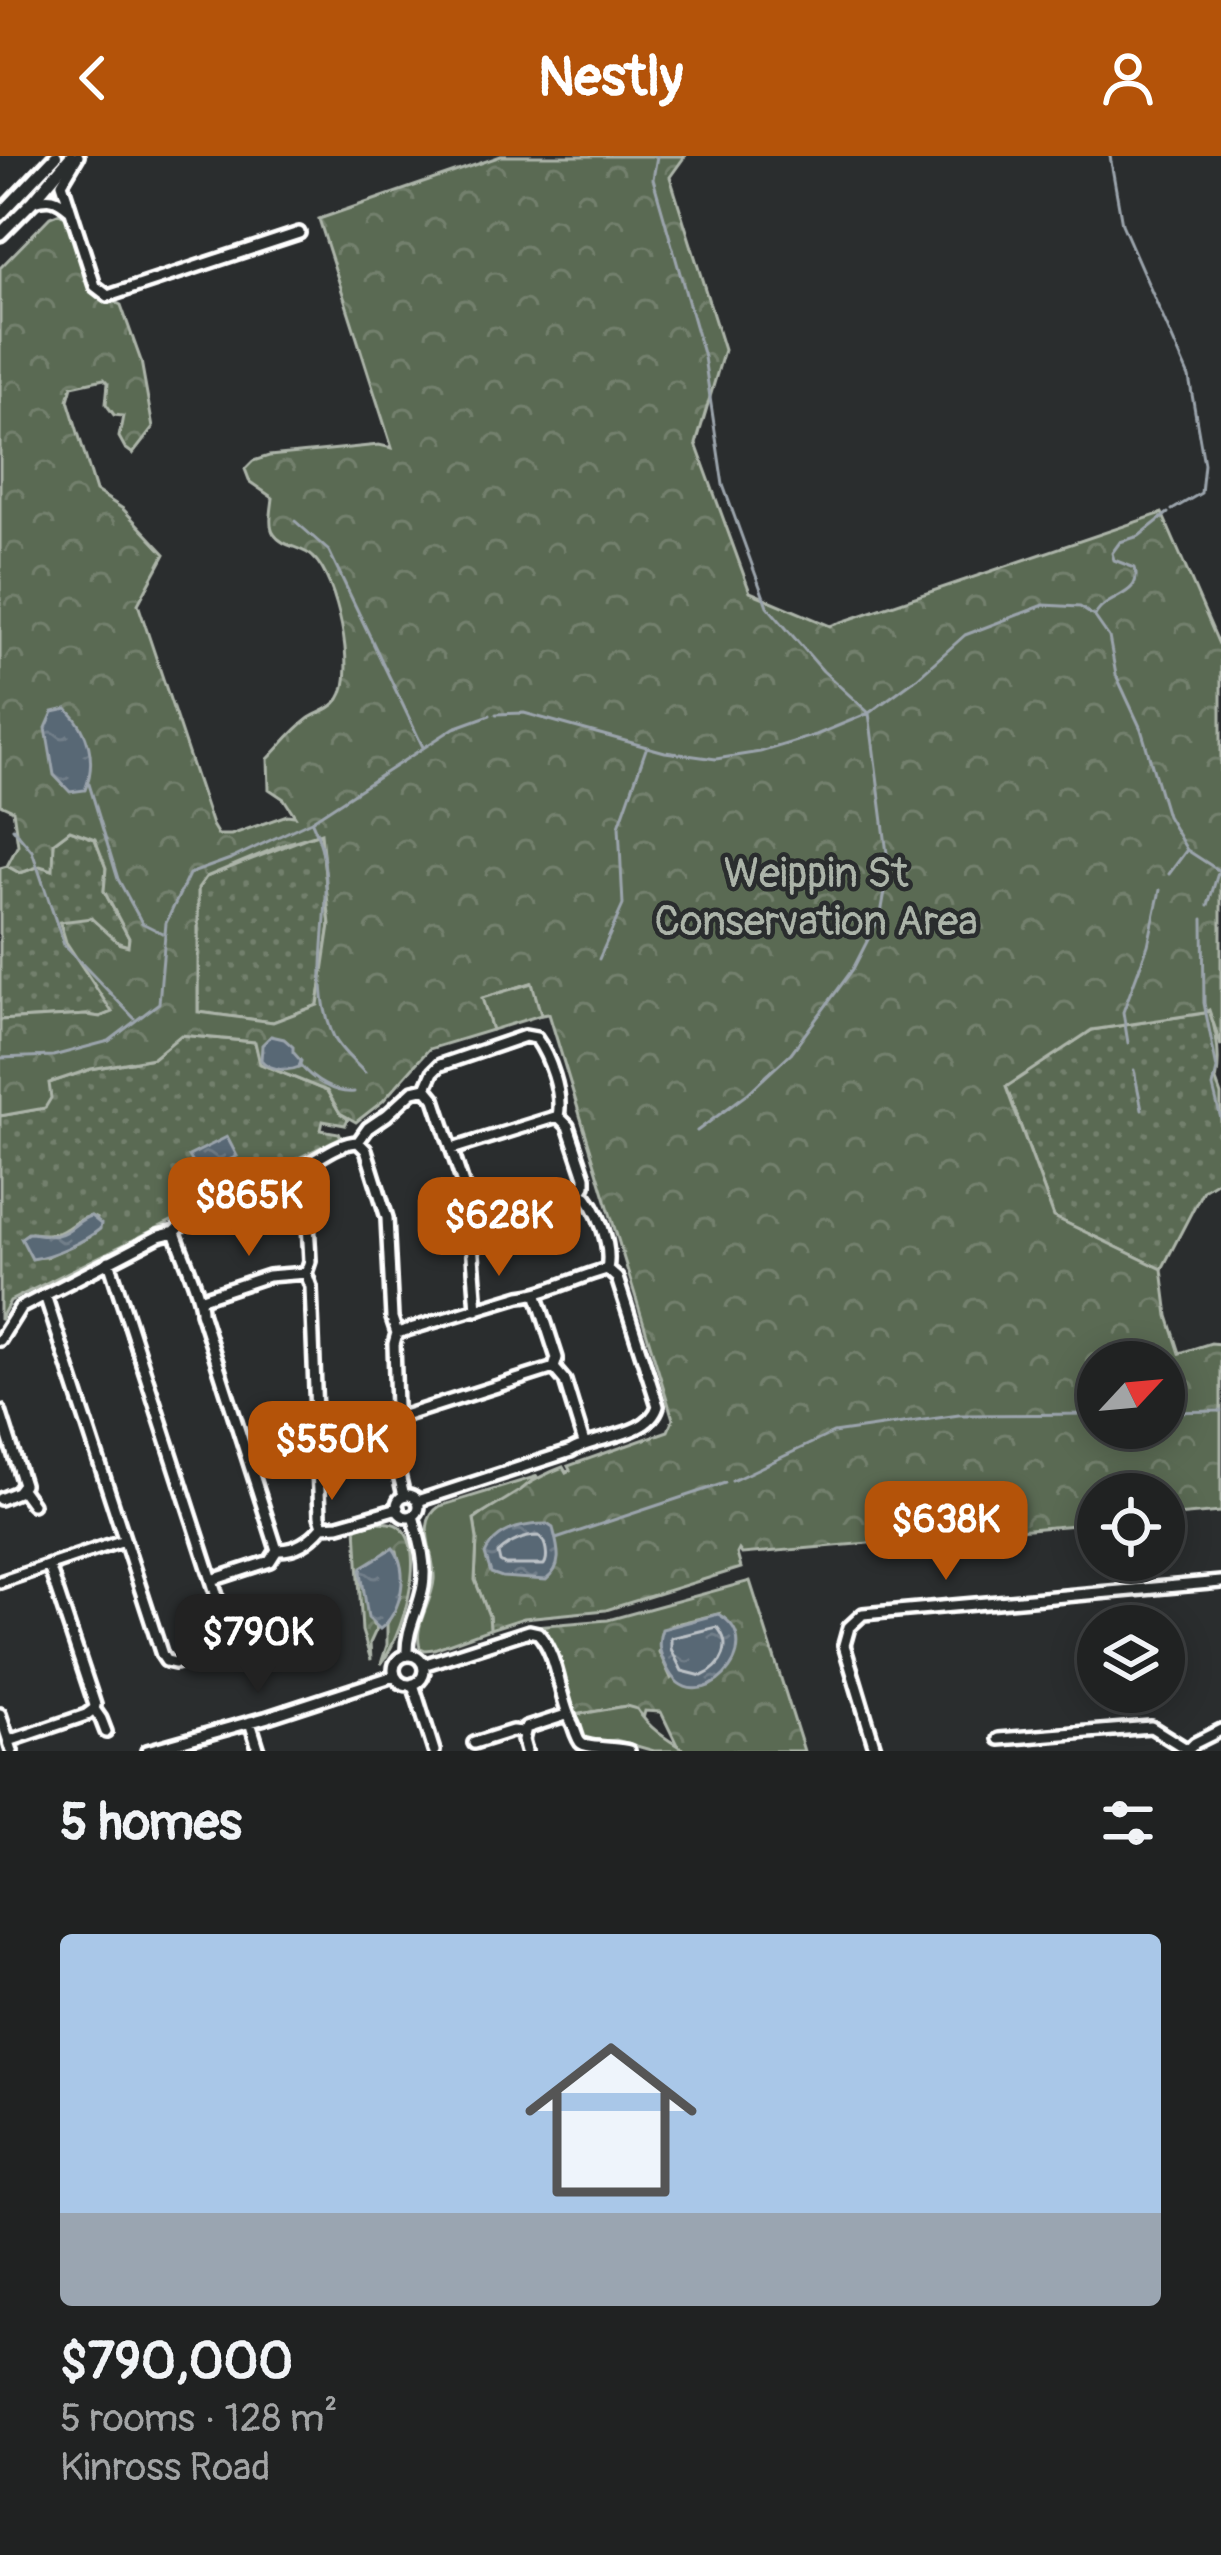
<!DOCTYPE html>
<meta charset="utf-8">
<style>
:root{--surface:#202222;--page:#282a2a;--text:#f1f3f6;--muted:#a2a4a5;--line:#3d3f40;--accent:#b45309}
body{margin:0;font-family:Pangolin,sans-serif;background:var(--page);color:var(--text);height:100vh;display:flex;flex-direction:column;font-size:45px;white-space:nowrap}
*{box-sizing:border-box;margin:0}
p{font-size:39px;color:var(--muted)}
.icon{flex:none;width:66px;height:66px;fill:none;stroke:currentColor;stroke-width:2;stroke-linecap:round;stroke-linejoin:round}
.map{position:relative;height:1595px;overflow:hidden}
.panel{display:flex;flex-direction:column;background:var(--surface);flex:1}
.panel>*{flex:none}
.needle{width:78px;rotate:64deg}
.buttons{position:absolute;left:1077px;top:1185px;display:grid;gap:24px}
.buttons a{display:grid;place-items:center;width:108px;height:108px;border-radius:50%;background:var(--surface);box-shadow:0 6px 30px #0003,0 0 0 3px var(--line);font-size:60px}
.price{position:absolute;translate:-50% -102px;padding:0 27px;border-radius:24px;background:var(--accent);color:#fff;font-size:39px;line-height:78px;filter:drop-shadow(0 3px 6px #0008)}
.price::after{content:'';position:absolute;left:50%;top:72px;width:36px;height:27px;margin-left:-18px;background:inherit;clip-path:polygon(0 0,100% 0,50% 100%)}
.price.current{background:#222;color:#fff}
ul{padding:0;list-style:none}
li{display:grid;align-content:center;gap:24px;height:636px;padding:0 60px}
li+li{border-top:3px solid var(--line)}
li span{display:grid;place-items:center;height:372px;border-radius:12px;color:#555}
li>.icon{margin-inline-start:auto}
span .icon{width:216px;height:216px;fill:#fffc;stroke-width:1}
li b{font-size:51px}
h2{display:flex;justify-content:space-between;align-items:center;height:144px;padding:0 60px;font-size:51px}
header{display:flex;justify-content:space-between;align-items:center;height:156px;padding:0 60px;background:var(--accent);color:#fff;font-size:54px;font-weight:700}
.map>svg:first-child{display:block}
.grass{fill:url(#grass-dots);stroke:#acb4a9;stroke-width:3;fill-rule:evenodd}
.forest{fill:url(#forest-crowns);stroke:#acb4a9;stroke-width:3;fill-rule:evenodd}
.park{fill:#5a6a53;stroke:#acb4a9;stroke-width:3}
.water{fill:url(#water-ripples);stroke:#9ba4ac;stroke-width:3}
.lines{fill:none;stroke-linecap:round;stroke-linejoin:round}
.shore{stroke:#bcc2c7;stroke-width:3}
.stream{stroke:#9ba4ac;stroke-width:3}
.minor-casing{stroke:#fff;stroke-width:18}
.major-casing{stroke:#fff;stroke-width:20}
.minor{stroke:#2a2d2e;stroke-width:9}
.major{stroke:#2a2d2e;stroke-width:10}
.labels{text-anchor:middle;stroke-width:9;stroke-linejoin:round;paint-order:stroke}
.park-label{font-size:42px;fill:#acb4a9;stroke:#2a2d2e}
</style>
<header><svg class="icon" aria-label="back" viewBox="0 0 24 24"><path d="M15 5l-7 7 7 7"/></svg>Nestly<svg class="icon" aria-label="person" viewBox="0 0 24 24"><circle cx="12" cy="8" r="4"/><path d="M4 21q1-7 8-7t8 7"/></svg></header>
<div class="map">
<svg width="1221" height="1595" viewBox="0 0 1221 1595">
<defs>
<pattern id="grass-dots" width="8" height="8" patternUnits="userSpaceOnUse" patternTransform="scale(3)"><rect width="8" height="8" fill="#5a6a53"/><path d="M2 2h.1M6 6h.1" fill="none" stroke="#73806d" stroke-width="1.8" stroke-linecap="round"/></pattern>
<pattern id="forest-crowns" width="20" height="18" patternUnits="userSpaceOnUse" patternTransform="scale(3)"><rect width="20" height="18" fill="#5a6a53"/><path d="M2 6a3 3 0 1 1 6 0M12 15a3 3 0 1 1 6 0" fill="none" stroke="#73806d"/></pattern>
<pattern id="water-ripples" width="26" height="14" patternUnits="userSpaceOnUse" patternTransform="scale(3)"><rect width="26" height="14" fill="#586774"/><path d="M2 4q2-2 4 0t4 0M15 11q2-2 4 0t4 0" fill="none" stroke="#717e89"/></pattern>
</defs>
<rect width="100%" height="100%" fill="#2a2d2e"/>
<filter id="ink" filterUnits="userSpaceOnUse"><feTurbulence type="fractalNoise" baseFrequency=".00833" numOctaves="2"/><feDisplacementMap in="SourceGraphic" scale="24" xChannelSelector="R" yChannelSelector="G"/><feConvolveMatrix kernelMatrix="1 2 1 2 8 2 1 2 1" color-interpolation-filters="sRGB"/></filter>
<g filter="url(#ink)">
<path class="grass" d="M70,674L95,683L106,712L104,735L129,782L128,790L60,767L66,786L113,856L100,861L87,859L0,864V712L7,710L20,717L40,710L52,714L54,686Z
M321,676L330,769L318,849L273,866L198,856V732L206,721Z
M1209,853C1217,877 1221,902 1216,925L1221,939V1023L1203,1034L1162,1113L1054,1061L1006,930L1092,874L1204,857Z
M180,879L255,886L261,908L327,935L340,957L348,963L345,969L323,965L321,974L339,977L341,981L10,1145L0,1164V960L45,952L49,927L91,913L153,902ZM91,1060L97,1063L90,1081L46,1101L32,1102V1077C73,1082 62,1067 91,1060Z"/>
<path class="forest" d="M501,0H685L670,21L724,194L696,288L750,436L830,470L1162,357L1221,493V890L1209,854L1204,857L1092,874L1006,931L1054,1061L1162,1113L1168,1160L1180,1197L1211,1187L1221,1188V1356L1164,1361V1338H1098V1367L742,1398L739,1394L737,1398L741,1412L606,1454L524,1462L490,1473L489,1460L475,1424L477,1383L474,1364C502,1344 531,1323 563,1311L566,1316L570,1314L568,1310L668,1275L673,1263L549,858L541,859L531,827L483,842L492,874L429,893L383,945L356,966L340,957L327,935L260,908L255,886L181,879L153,902L91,913L49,927L51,942L45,952L0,960V864L87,859L100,861L112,856L66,786L60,766L91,762L120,788L128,790L129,782L104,735L106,712L95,683L70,674L54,686L53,714L40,710L20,717L7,710L18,689L13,654L0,648V112L50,61L60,57L67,63L96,137L121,149L141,205L153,272L133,298L125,292L119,281L123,260L114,259L106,248L108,227L104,223L72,230L68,244L96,335L123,353L165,398L138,448L212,669L218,679H231L287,659L295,660L284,643L269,633L268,603C281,590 293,574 308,563C318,556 331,554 339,543C357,517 337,422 313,401C303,391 282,391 274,378C268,370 272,352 273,342L250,326L245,313L253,305L269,300L379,289L392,292L319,63ZM321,677L330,769L318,849L273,866L198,856V732L206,721L285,688ZM1098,1206H1164V1272H1098Z
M379,1366C386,1367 392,1366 398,1370C431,1391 400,1485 381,1508L387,1489V1468L400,1441L401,1414L397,1395H387L361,1423L373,1469L377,1472L370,1487L371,1504L362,1475L356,1371Z
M750,1425L804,1595H686L677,1589L661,1556L645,1555L643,1563L641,1558L626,1550L575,1559L550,1482L546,1476L534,1470L608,1464ZM718,1458L671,1522L659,1496L671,1469Z"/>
<path class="park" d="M532,827L541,859L492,874L482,842Z
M538,1320L521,1334L474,1363L477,1383L475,1424L489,1460L490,1473L434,1493L425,1494L420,1492C413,1468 432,1448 434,1424C436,1398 414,1367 440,1350Z
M626,1550L637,1553C648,1572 668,1584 686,1595H654L616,1584L591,1587L582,1579L575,1559Z"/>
<path class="water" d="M67,553C89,575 97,604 85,634L70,636L54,619L46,572L53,556Z
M271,880L284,883L293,891V896L301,905L299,911C288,916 269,914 261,904L262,889Z
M227,981L237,1000L199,1019L189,1000Z
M91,1060L101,1068L100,1073C84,1086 53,1100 32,1103L21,1082L28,1077C37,1077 49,1081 57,1079C72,1076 77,1063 91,1060Z
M547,1368L553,1372C558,1392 564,1410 546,1424L502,1421L491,1417L485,1398C496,1374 522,1368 547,1368Z
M393,1392C410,1413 402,1457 380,1473L368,1462L361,1416L362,1411Z
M718,1458C775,1489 694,1573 666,1510C659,1496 657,1487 662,1473Z"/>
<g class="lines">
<path class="shore" d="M539,1380C546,1385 549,1402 544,1409H505L500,1406L498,1397C510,1386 523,1380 539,1380Z
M717,1471C733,1489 723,1511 702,1520L682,1515L671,1493V1482Z"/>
<path class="stream" d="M657,0L653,23L704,201L723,329L767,450L823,515L869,557L889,713L881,758L853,813L791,897L747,938L697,975
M1110,0L1122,68L1189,221L1204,308L1201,337L1172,354
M295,365L329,395L423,591
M1095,460C1106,438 1143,441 1135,412L1114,404L1112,397L1120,386L1139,380L1168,357
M496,558L524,557L665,596L716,603L760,596L816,579L869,557L917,522L965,479L1044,449L1080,451L1095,461L1109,481L1116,519L1141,573L1167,660L1187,694L1221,716
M89,628L118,723L142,767L162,777
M312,666C347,737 302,812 334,881C340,894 355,906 365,917
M13,672L32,695L64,789L134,862
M1169,718L1186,695
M1208,749L1218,717
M1203,763L1204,847L1217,913L1213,931L1221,963
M599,803L623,749L619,670L646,593
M1128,887L1123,856L1148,789L1160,734
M0,902L53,900L109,885L159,847L166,767L189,718L233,702L311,665L454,572L490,559
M300,909C313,924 334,938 354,936
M1134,914L1142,953
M1164,1256L1221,1255
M732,1325L833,1277L959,1259L1098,1258
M556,1383L725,1327"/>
<defs>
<path id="minor" d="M78,0L62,27L95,130L108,140L299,77
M33,45C49,40 57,42 69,53
M426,932L435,943L469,1046L477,1154
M358,986L368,972L387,959L413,935L426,932L433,916L440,909L525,880L536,882C549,900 563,937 558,960L568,970L585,1021V1029L581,1035C598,1051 612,1090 607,1113L617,1122L658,1250C649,1281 594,1280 571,1295L418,1345
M452,993L558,960
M302,1013L306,1028L310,1105L306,1117L311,1131L320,1360L323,1370
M471,1068L581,1035
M175,1076C181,1095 202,1141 201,1156L277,1394
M45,1139L162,1499L166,1505L175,1507L220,1492L228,1483V1474L109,1105
M537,1140L557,1202L554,1212L565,1225L584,1287
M202,1142L268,1120L306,1117
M397,1177L520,1140C548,1137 577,1121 607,1113
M0,1184L20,1152L159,1080L175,1076L184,1067L288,1016C313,1011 332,987 358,986L366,994L387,1062L392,1162L397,1177L394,1188L398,1314L404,1340
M0,1255L23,1328L17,1336L0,1343
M397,1262L554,1212
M21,1333L32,1348
M397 1350a11 11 0 1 1 22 0a11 11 0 1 1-22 0Z
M277,1394C296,1395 312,1383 323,1370L339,1369L398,1352
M212,1424L270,1405L277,1394
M0,1426L124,1384
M226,1487L238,1490L256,1485
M407,1498C406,1473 419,1454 423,1430C427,1406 419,1382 413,1360
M394 1514a15 15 0 1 1 30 0a15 15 0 1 1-30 0Z
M423,1509L529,1475L538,1477C560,1501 558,1542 573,1569C574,1572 578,1585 581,1587C585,1592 619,1592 629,1595
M413,1528L434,1595
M94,1553L101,1563L106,1576
M0,1558L12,1595
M250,1566L259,1595
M999,1583L1151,1571L1188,1594
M9,1585L86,1559L94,1553L95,1549L49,1410
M474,1587L512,1575L523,1576
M147,1595L265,1562L394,1520
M526,1595L523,1584L526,1572L566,1559
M876,1595L844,1489L849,1471L863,1458L1221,1426
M1187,1595L1195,1587L1221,1574"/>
<path id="major" d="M0,59L56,0
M0,78L33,45L71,0"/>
</defs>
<use href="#minor" class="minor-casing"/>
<use href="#major" class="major-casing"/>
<use href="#minor" class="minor"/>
<use href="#major" class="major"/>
</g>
</g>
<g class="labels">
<g class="park-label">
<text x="816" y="731">Weippin St<tspan x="816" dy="48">Conservation Area</tspan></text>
</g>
</g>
</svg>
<div class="buttons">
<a><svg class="needle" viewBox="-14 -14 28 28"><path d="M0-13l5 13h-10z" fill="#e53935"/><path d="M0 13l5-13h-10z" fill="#a2a4a5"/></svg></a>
<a><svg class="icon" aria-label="locate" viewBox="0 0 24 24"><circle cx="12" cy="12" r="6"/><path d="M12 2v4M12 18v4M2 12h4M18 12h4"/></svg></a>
<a><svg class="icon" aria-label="layers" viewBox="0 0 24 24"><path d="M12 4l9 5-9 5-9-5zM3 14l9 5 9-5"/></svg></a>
</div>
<b class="price" style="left:249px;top:1103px">$865K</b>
<b class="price" style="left:499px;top:1123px">$628K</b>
<b class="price" style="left:332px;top:1347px">$550K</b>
<b class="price" style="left:946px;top:1427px">$638K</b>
<b class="price current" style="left:258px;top:1540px">$790K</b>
</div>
<section class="panel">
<h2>5 homes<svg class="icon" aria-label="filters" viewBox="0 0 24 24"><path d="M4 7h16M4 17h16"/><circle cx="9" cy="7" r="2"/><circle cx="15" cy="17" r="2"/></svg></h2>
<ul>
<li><span style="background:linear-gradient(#a9c7e8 75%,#9aa5b1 0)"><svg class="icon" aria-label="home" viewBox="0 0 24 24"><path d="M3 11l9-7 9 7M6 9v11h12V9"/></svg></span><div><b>$790,000</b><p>5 rooms · 128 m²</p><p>Kinross Road</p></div></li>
</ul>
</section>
